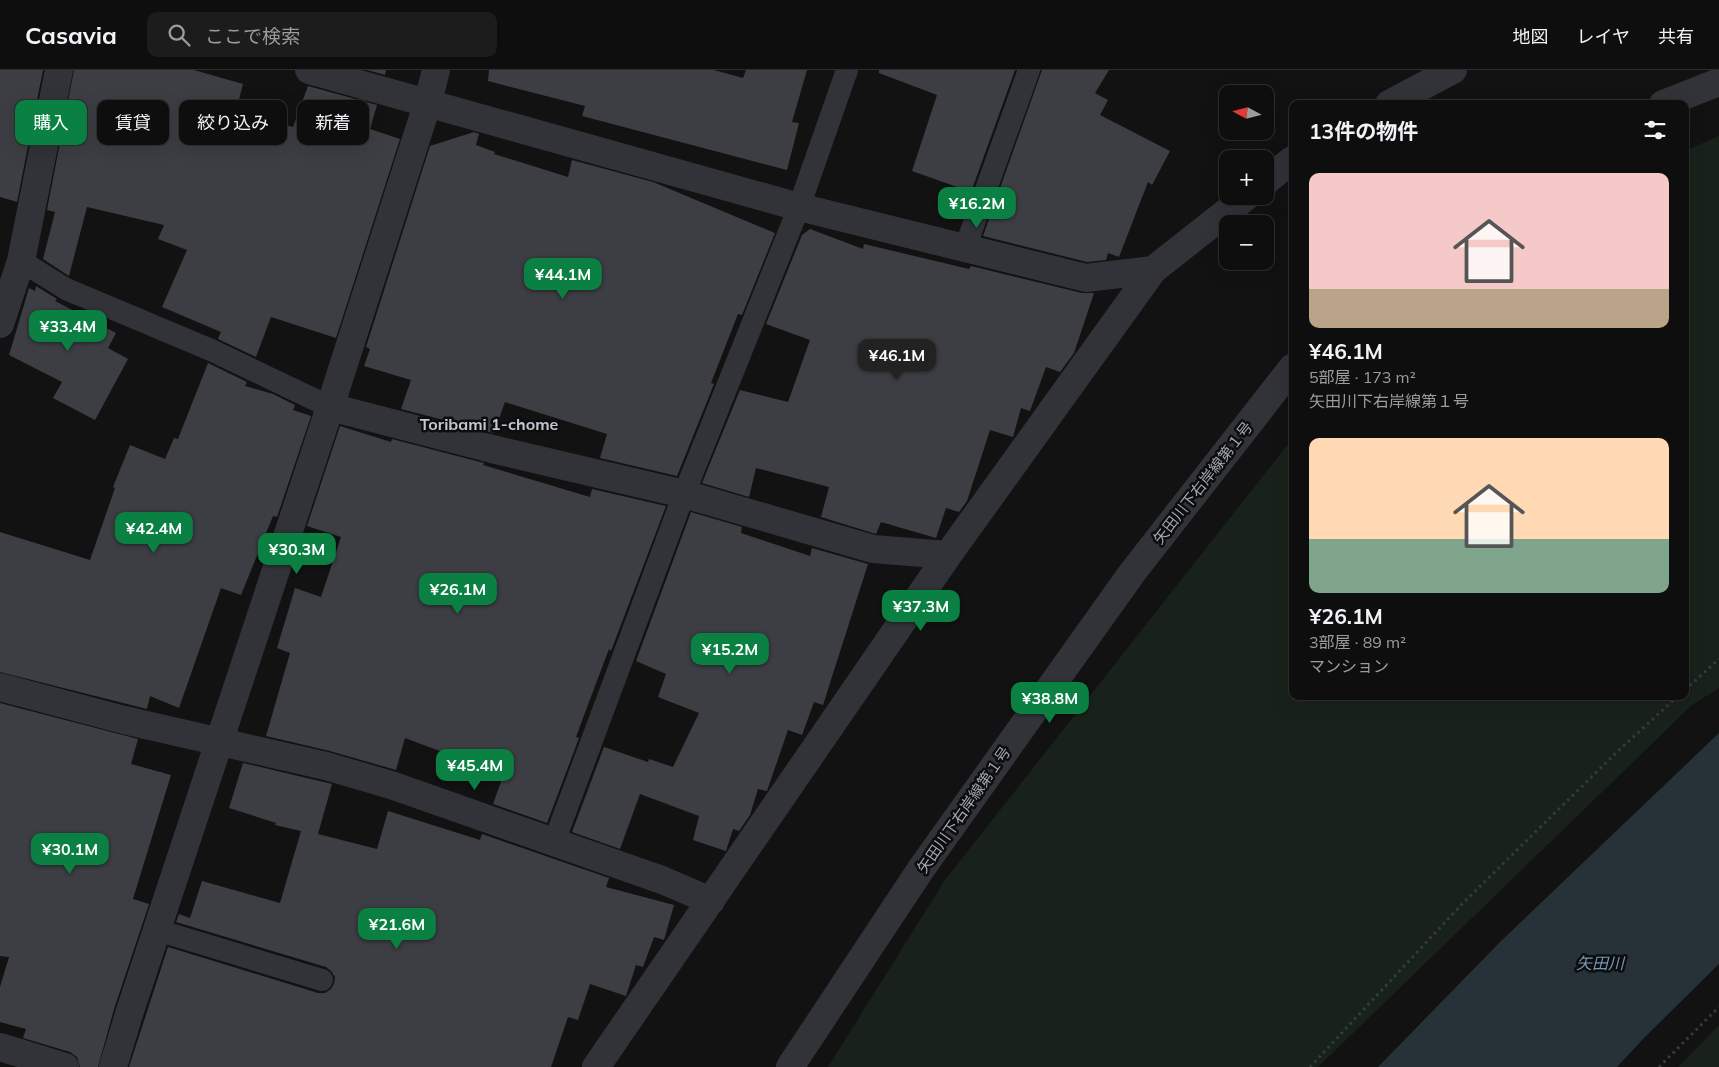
<!DOCTYPE html>
<html lang="ja">
<meta charset="utf-8">
<style>
:root{--surface:#0e0e0e;--page:#1c1c1c;--text:#f1f3f6;--muted:#9b9c9e;--line:#2e2e2e;--accent:#0b8043}
body{margin:0;font-family:Mulish,"Noto Sans JP",sans-serif;background:var(--page);color:var(--text);height:100vh;display:flex;flex-direction:column;font-size:19px;white-space:nowrap}
*{box-sizing:border-box;margin:0}
p{font-size:16px;color:var(--muted)}
.icon{flex:none;width:28px;height:28px;fill:none;stroke:currentColor;stroke-width:2;stroke-linecap:round;stroke-linejoin:round}
.map{position:relative;flex:1;overflow:hidden}
.details{position:absolute;left:1289px;top:30px;width:400px;height:600px;display:flex;flex-direction:column;background:var(--surface);border-radius:10px;box-shadow:0 5px 20px #0002,0 0 0 1px var(--line)}
.details>*{flex:none}
.banner{position:absolute;left:15px;top:30px;width:475px;height:45px;display:flex;gap:10px}
.needle{width:32px;rotate:277deg}
.tools{position:absolute;left:1219px;top:15px;display:grid;gap:10px}
.tools a{display:grid;place-items:center;width:55px;height:55px;border-radius:10px;background:var(--surface);box-shadow:0 5px 20px #0002,0 0 0 1px var(--line);font-size:25px}
.price{position:absolute;translate:-50% -42px;padding:0 11px;border-radius:10px;background:var(--accent);color:#fff;font-size:16px;line-height:32px;filter:drop-shadow(0 1px 2px #0008)}
.price::after{content:'';position:absolute;left:50%;top:30px;width:15px;height:11px;margin-left:-8px;background:inherit;clip-path:polygon(0 0,100% 0,50% 100%)}
.price.current{background:#222;color:#fff}
ul{padding:0;list-style:none}
li{display:grid;align-content:center;gap:10px;height:265px;padding:0 20px}
li span{display:grid;place-items:center;height:155px;border-radius:10px;color:#555}
li>.icon{margin-inline-start:auto}
span .icon{width:90px;height:90px;fill:#fffc;stroke-width:1}
li b{font-size:21px}
h2{display:flex;justify-content:space-between;align-items:center;height:60px;padding:0 20px;font-size:21px}
.tag{padding:0 18px;border-radius:10px;background:var(--surface);box-shadow:0 5px 20px #0002,0 0 0 1px var(--line);font-size:18px;line-height:45px}
.tag.current{background:var(--accent);color:#fff}
header{display:flex;align-items:center;gap:30px;box-sizing:border-box;height:70px;padding:0 25px;background:var(--surface);border-bottom:1px solid var(--line)}
header strong{font-size:24px}
nav{display:flex;gap:28px;margin-inline-start:auto;font-size:18px}
.search{width:350px;height:45px;background:var(--page);display:flex;align-items:center;gap:12px;box-sizing:border-box;padding:0 18px;border-radius:10px;color:var(--muted);font-size:19px}
.map>svg:first-child{display:block}
.green{fill:#19221a}
.water{fill:#273138}
.building{fill:#3d3e44}
.lines{fill:none;stroke-linecap:round;stroke-linejoin:round}
.path{stroke:#383a40;stroke-width:3;stroke-dasharray:2.5 4;stroke-linecap:butt}
.service{stroke:#323339;stroke-width:22}
.minor{stroke:#323339;stroke-width:28}
.labels{text-anchor:middle;stroke-width:5;stroke-linejoin:round;paint-order:stroke}
.street-label{font-size:15px;fill:#a1a8b6;stroke:#0d0d0e}
.neighbourhood-label{font-size:16px;font-weight:bold;fill:#c3c7d1;stroke:#0d0d0e}
.water-label{font-size:16px;font-style:italic;fill:#7498b5;stroke:#0d0d0e}
</style>
<header>
<strong>Casavia</strong>
<div class="search"><svg class="icon" aria-label="search" viewBox="0 0 24 24"><circle cx="10" cy="10" r="6"/><path d="M15 15l6 6"/></svg>ここで検索</div>
<nav><a>地図</a><a>レイヤ</a><a>共有</a></nav>
</header>
<div class="map">
<svg width="1719" height="997" viewBox="0 0 1719 997">
<rect width="100%" height="100%" fill="#121213"/>
<path class="green" d="M1719,66V618L1692,635L1318,997H828L945,810L1292,369V626H1685V81Z
M1719,955V997H1678Z"/>
<path class="water" d="M1719,663V894L1645,967L1617,997H1378L1501,871Z"/>
<path class="building" d="M0,0H43L17,132L0,127Z
M74,0H194L243,14L236,41L293,57L308,16L377,35L370,59L400,69L336,268L271,247L256,287L218,269L221,262L162,237L187,180L158,169L164,155L87,137L69,206L43,189L55,142L47,140Z
M367,0H386L385,5Z
M489,0H714L743,8L746,0H807L792,52L799,53L787,100L582,46L585,36L488,11Z
M879,0H1015L971,122L912,101L937,25L879,3Z
M1042,0H1109L1095,23L1108,30L1100,45L1170,81L1152,115L1148,112L1119,187L1108,183L1106,190L1087,192L983,166Z
M474,62L479,64L476,75L495,82L494,84L568,107L572,90L653,112L775,163L742,245L738,244L711,313L714,314L677,406L600,388L607,364L505,332L494,363L401,339L411,310L364,296L370,279L366,277L430,76Z
M810,159L863,179L864,174L969,199L971,196L1082,223H1094L1074,283L1060,302L1046,297L1030,341L1021,338L1013,367L990,360L967,431L959,442L946,438L936,468L881,452L876,464L821,447L829,417L756,398L749,427L702,413L740,320L788,332L810,270L766,254L802,165Z
M36,216L57,229L55,231L116,263L108,278L128,289L95,350L53,328L62,312L9,285L29,218L35,221Z
M208,293L247,312L245,316L273,324L295,335L293,340L311,346L277,447L273,446L241,525L221,518L179,638L150,626L147,639L0,602V462L90,490L115,418L113,417L130,375L165,389L174,368L178,369Z
M340,356L391,372L392,369L484,393L483,395L590,427L592,419L666,436L611,581L609,579L589,632L576,667L579,668L547,753L493,734L502,709L467,698L469,692L405,668L396,700L330,681L266,666L290,583L277,578L295,518L321,527L341,467L307,456Z
M691,442L742,457L741,463L810,486L812,478L868,494L823,635L814,632L802,665L788,660L767,721L758,719L750,745L739,761L733,759L726,781L693,770L699,746L640,724L620,779L572,762L604,677L648,692L649,689L673,697L699,643L658,627L666,604L636,591Z
M0,633L138,669L131,694L171,705L133,829L149,834L114,939L98,997H80L77,987L70,982L23,968L26,959L0,952V917L9,887L0,886Z
M243,693L332,714L318,764L377,779L388,741L480,770L482,764L609,808L606,817L674,835L664,870L654,867L643,897L636,895L626,926L590,914L578,950L568,947L551,997H129L168,877L318,923H325L331,919L334,914L335,907L331,901L326,897L176,852L179,844L190,848L202,811L280,833L301,761L275,755L276,753L229,738Z"/>
<g class="lines">
<path class="path" d="M1685,620L1719,589
M1310,997L1463,833L1619,680L1678,626
M1659,997L1719,937"/>
<path class="service" d="M965,178L1029,0
M21,191L66,219L211,280L330,337
M554,772L684,424L799,137L847,0
M157,860L322,910"/>
<path class="minor" d="M309,0L799,137L1086,208L1153,200
M1389,34L1453,0
M1663,34L1719,12
M1265,112L1292,90
M0,254L21,191L59,0
M330,337L492,379L684,424L873,479L948,485
M0,617L124,650L326,696L391,715L662,810L711,831
M0,977L65,997
M113,997L129,944L330,337L428,32L436,0
M596,997L948,485L1153,200L1247,126
M790,997L921,799L1132,503L1292,298"/>
</g>
<g class="labels">
<g class="street-label">
<text transform="translate(1203 413) rotate(-52)" y="5">矢田川下右岸線第１号</text>
<text transform="translate(964 740) rotate(-55)" y="5">矢田川下右岸線第１号</text>
</g>
<g class="neighbourhood-label">
<text x="489" y="360">Toribami 1-chome</text>
</g>
<g class="water-label">
<text x="1600" y="899">矢田川</text>
</g>
</g>
</svg>
<div class="tools">
<a><svg class="needle" viewBox="-14 -14 28 28"><path d="M0-13l5 13h-10z" fill="#e53935"/><path d="M0 13l5-13h-10z" fill="#9b9c9e"/></svg></a>
<a>+</a>
<a>−</a>
</div>
<b class="price" style="left:977px;top:159px">¥16.2M</b>
<b class="price" style="left:563px;top:230px">¥44.1M</b>
<b class="price" style="left:68px;top:282px">¥33.4M</b>
<b class="price current" style="left:897px;top:311px">¥46.1M</b>
<b class="price" style="left:154px;top:484px">¥42.4M</b>
<b class="price" style="left:297px;top:505px">¥30.3M</b>
<b class="price" style="left:458px;top:545px">¥26.1M</b>
<b class="price" style="left:921px;top:562px">¥37.3M</b>
<b class="price" style="left:730px;top:605px">¥15.2M</b>
<b class="price" style="left:1050px;top:654px">¥38.8M</b>
<b class="price" style="left:475px;top:721px">¥45.4M</b>
<b class="price" style="left:70px;top:805px">¥30.1M</b>
<b class="price" style="left:397px;top:880px">¥21.6M</b>
<div class="banner">
<a class="tag current">購入</a>
<a class="tag">賃貸</a>
<a class="tag">絞り込み</a>
<a class="tag">新着</a>
</div>
<section class="details">
<h2>13件の物件<svg class="icon" aria-label="filters" viewBox="0 0 24 24"><path d="M4 7h16M4 17h16"/><circle cx="9" cy="7" r="2"/><circle cx="15" cy="17" r="2"/></svg></h2>
<ul>
<li><span style="background:linear-gradient(#f6c9c9 75%,#b9a48a 0)"><svg class="icon" aria-label="home" viewBox="0 0 24 24"><path d="M3 11l9-7 9 7M6 9v11h12V9"/></svg></span><div><b>¥46.1M</b><p>5部屋 · 173 m²</p><p>矢田川下右岸線第１号</p></div></li>
<li><span style="background:linear-gradient(#ffd9b3 65%,#7fa58c 0)"><svg class="icon" aria-label="home" viewBox="0 0 24 24"><path d="M3 11l9-7 9 7M6 9v11h12V9"/></svg></span><div><b>¥26.1M</b><p>3部屋 · 89 m²</p><p>マンション</p></div></li>
</ul>
</section>
</div>
